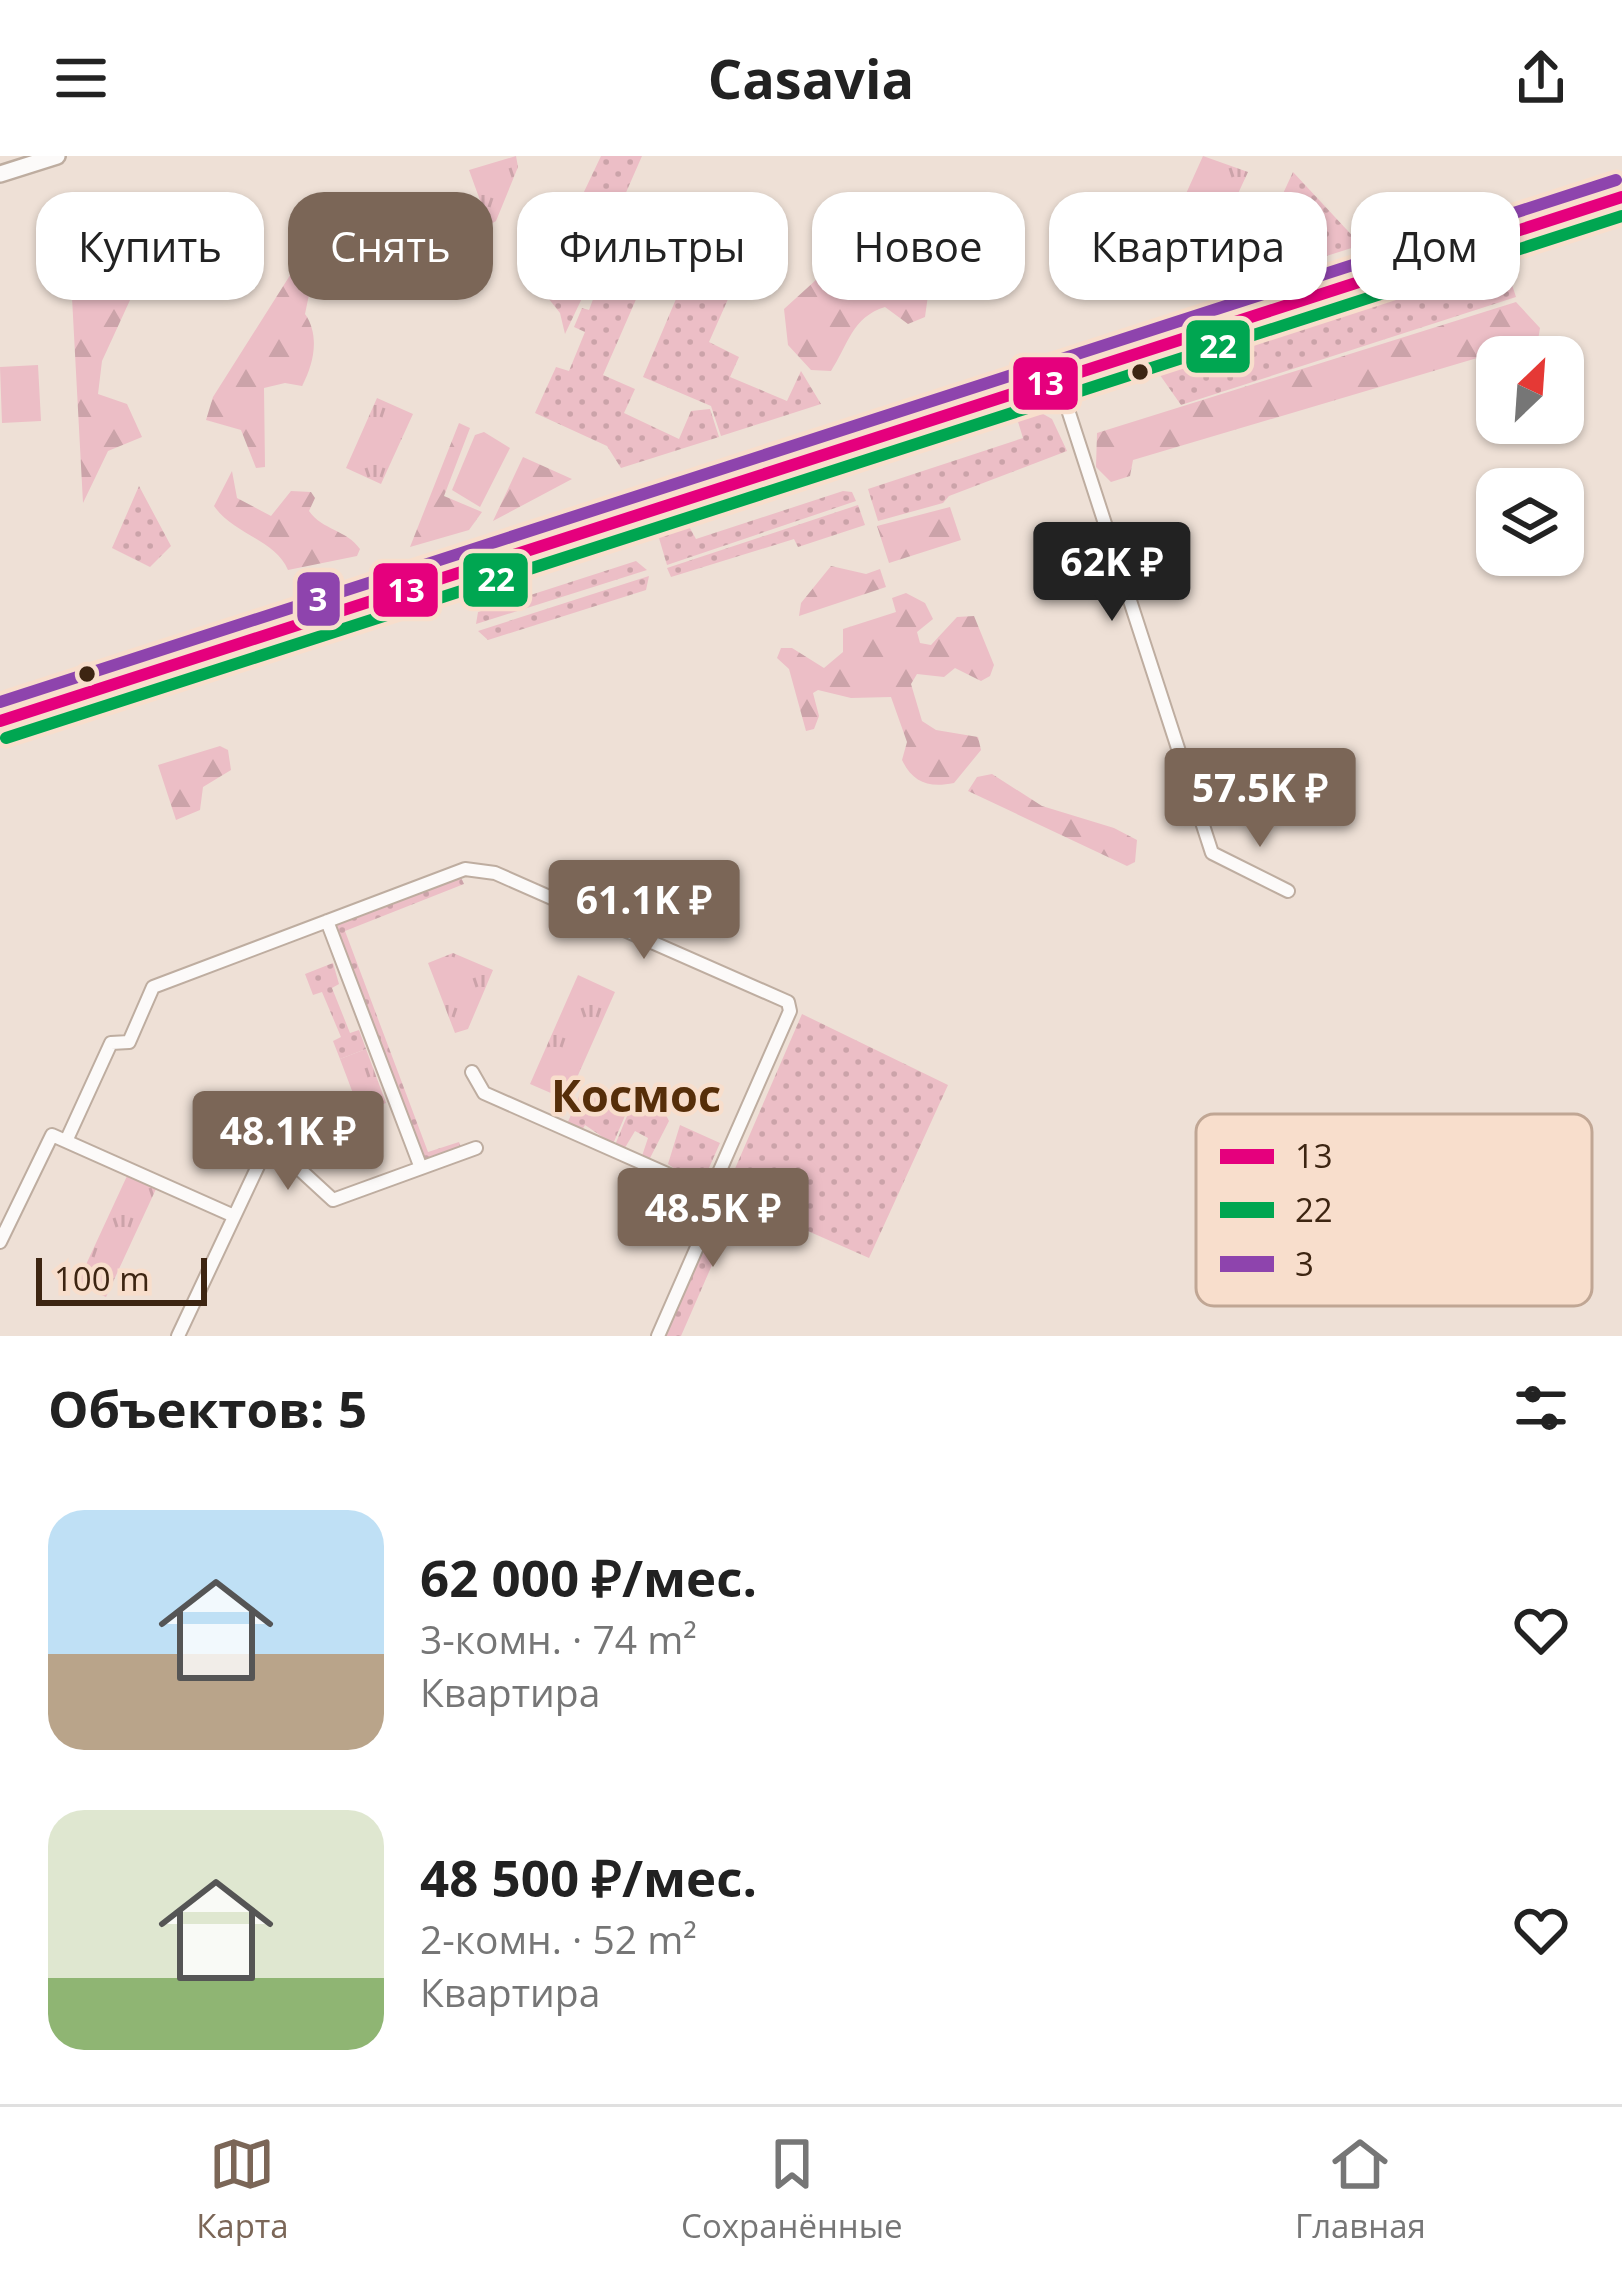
<!DOCTYPE html>
<html lang="ru">
<meta charset="utf-8">
<style>
:root{--surface:#fff;--page:#f6f6f6;--text:#222;--muted:#767676;--line:#e0e0e0;--accent:#7b6657}
body{margin:0;font-family:"Open Sans",sans-serif;background:var(--page);color:var(--text);height:100vh;display:flex;flex-direction:column;font-size:45px;white-space:nowrap}
*{box-sizing:border-box;margin:0}
p{font-size:39px;color:var(--muted)}
.icon{flex:none;width:66px;height:66px;fill:none;stroke:currentColor;stroke-width:2;stroke-linecap:round;stroke-linejoin:round}
.map{position:relative;height:1180px;overflow:hidden}
.drawer{display:flex;flex-direction:column;background:var(--surface);flex:1}
.drawer>*{flex:none}
.top-card{position:absolute;left:36px;top:36px;width:1551px;height:108px;display:flex;gap:24px}
.needle{width:78px;rotate:25deg}
.buttons{position:absolute;left:1476px;top:180px;display:grid;gap:24px}
.buttons a{display:grid;place-items:center;width:108px;height:108px;border-radius:24px;background:var(--surface);box-shadow:0 3px 9px #0004;font-size:60px}
.scale{position:absolute;left:36px;bottom:30px;width:171px;box-sizing:border-box;padding-left:12px;border:6px solid #3d2512;border-top:0;font-size:33px;line-height:42px;white-space:nowrap;color:#3d2512;-webkit-text-stroke:9px #f8decc;paint-order:stroke}
.price{position:absolute;translate:-50% -102px;padding:0 27px;border-radius:12px;background:var(--accent);color:#fff;font-size:39px;line-height:78px;filter:drop-shadow(0 3px 6px #0008)}
.price::after{content:'';position:absolute;left:50%;top:72px;width:36px;height:27px;margin-left:-18px;background:inherit;clip-path:polygon(0 0,100% 0,50% 100%)}
.price.active{background:#222;color:#fff}
ul{padding:0;list-style:none}
li{display:flex;align-items:center;gap:36px;height:300px;padding:0 48px}
li span{display:grid;place-items:center;flex:none;width:336px;height:240px;border-radius:36px;color:#555}
li>.icon{margin-inline-start:auto}
span .icon{width:144px;height:144px;fill:#fffc;stroke-width:1}
li b{font-size:51px}
h2{display:flex;justify-content:space-between;align-items:center;height:144px;padding:0 48px;font-size:51px}
.pill{padding:0 42px;border-radius:36px;background:var(--surface);box-shadow:0 3px 9px #0004;font-size:42px;line-height:108px}
.pill.active{background:var(--accent);color:#fff}
header{display:flex;justify-content:space-between;align-items:center;height:156px;padding:0 48px;background:var(--surface);font-size:54px;font-weight:700}
.tabs{display:flex;justify-content:space-around;align-items:center;height:168px;border-top:3px solid var(--line);background:var(--surface);font-size:33px;color:var(--muted)}
.tabs a{display:grid;justify-items:center;gap:6px}
.tabs .active{color:var(--accent)}
.map>svg:first-child{display:block}
.grass{fill:url(#grass-dots)}
.forest{fill:url(#forest-firs)}
.park{fill:url(#park-tufts)}
.garden{fill:#ecbec6}
.lines{fill:none;stroke-linecap:round;stroke-linejoin:round}
.minor-casing{stroke:#beada0;stroke-width:16}
.tertiary-casing{stroke:#beada0;stroke-width:20}
.primary-casing{stroke:#beada0;stroke-width:26}
.minor{stroke:#fcfaf9;stroke-width:12}
.tertiary{stroke:#fcfaf9;stroke-width:15}
.primary{stroke:#fcfaf9;stroke-width:21}
.bus-1-casing{stroke:#f8decc;stroke-width:21}
.bus-2-casing{stroke:#f8decc;stroke-width:21}
.bus-3-casing{stroke:#f8decc;stroke-width:21}
.bus-1{stroke:#e5007d;stroke-width:12}
.bus-2{stroke:#00a651;stroke-width:12}
.bus-3{stroke:#8e44ad;stroke-width:12}
.bus-dot{fill:#3d2512;stroke:#f8decc;stroke-width:4.5}
.labels{text-anchor:middle;stroke-width:9;stroke-linejoin:round;paint-order:stroke}
.district-label{font-size:45px;font-weight:bold;fill:#562e09;stroke:#f8decc}
.key{fill:#f8decc;stroke:#c0a694;stroke-width:3}
.key-label{font-size:33px;fill:#3d2512}
.line-badge{stroke:#f8decc;stroke-width:4.5}
.badge-label{font-size:33px;text-anchor:middle;font-weight:bold;fill:#fff}
</style>
<header><svg class="icon" aria-label="menu" viewBox="0 0 24 24"><path d="M4 6h16M4 12h16M4 18h16"/></svg>Casavia<svg class="icon" aria-label="share" viewBox="0 0 24 24"><path d="M12 15V3M7 8l5-5 5 5M5 13v7h14v-7"/></svg></header>
<div class="map">
<svg width="1622" height="1180" viewBox="0 0 1622 1180">
<defs>
<pattern id="grass-dots" width="8" height="8" patternUnits="userSpaceOnUse" patternTransform="scale(3)"><rect width="8" height="8" fill="#ecbec6"/><path d="M2 2h.1M6 6h.1" fill="none" stroke="#cba3a9" stroke-width="1.8" stroke-linecap="round"/></pattern>
<pattern id="forest-firs" width="22" height="20" patternUnits="userSpaceOnUse" patternTransform="scale(3)"><rect width="22" height="20" fill="#ecbec6"/><path d="M5 1l3.5 6h-7zM16 11l3.5 6h-7z" fill="#cba3a9"/></pattern>
<pattern id="park-tufts" width="24" height="20" patternUnits="userSpaceOnUse" patternTransform="scale(3)"><rect width="24" height="20" fill="#ecbec6"/><path d="M3 7l-1-3M5 7V3M7 7l1-3M15 17l-1-3M17 17v-4M19 17l1-3" fill="none" stroke="#cba3a9"/></pattern>
</defs>
<rect width="100%" height="100%" fill="#eee0d6"/>
<path class="grass" d="M601,0H642L603,89L547,114Z
M1293,16L1361,89L1226,132L1232,90L1255,98Z
M749,83L775,95L770,106L748,98L709,186L739,201L730,221L787,245L801,215L821,248L721,280L711,250L643,221L679,136L693,141L713,98L698,87Z
M630,85H669L656,136L641,132L603,219L635,233L624,257L679,283L691,255L710,253L719,281L621,312L607,290L535,257L556,211L569,215L585,176L574,171L582,152L589,154L595,138L590,135L609,93Z
M603,98L565,178L560,157L540,132L544,120Z
M1502,98L1516,141L1181,249L1155,212Z
M1031,251L1052,263L1067,295L949,340L943,347L878,365L868,333L1023,282L1015,256Z
M139,330L171,390L150,411L112,392Z
M843,335L852,336L856,345L667,409L656,372L686,365L696,383Z
M858,349L865,369L798,391L794,383L671,421L667,412Z
M636,405L647,414L476,468L478,456Z
M649,420L646,434L488,484L478,475Z
M459,717L464,728L345,775L428,996L459,986L461,991L421,1007L329,766Z
M333,807L339,828L332,832L350,877L359,874L366,893L340,903L333,885L341,881L322,836L313,839L305,818Z
M802,858L948,929L869,1102L724,1038Z
M581,936L627,955L613,988L585,969L582,974L567,968Z
M646,946L664,955L669,965L649,1004L642,1000L648,982L635,975L623,995L615,989L632,948Z
M680,969L720,987L705,1021L682,1018L668,1008Z
M719,1066L729,1070L681,1180H663L712,1070Z"/>
<path class="forest" d="M334,52L349,60L311,129L305,158C320,179 314,208 302,230L285,227L264,232L265,311L256,312L241,274L206,264L213,241L294,113L319,59Z
M823,93L887,122H914L929,132L925,161L908,168L885,151C852,161 848,189 831,215L811,214L788,189L784,153L817,123Z
M142,118L102,205L98,238L127,248L142,281L108,295L83,347L71,123Z
M1516,146L1540,172L1538,184L1133,304L1130,320L1111,326L1096,311L1097,277Z
M459,267L470,272L444,340L482,356L469,374L410,391Z
M523,301L572,323L493,365Z
M232,315L237,342L271,360L291,335L311,336L315,342L309,355C322,374 347,374 360,393L357,400L288,414C275,383 234,379 214,350Z
M950,351L961,384L889,407L877,370Z
M831,410L866,418L880,413L886,431L799,460L801,447Z
M906,437L925,447L933,463L917,476L920,487L931,489L957,461L974,460L994,509L990,520L981,525L955,512L944,521L917,518L911,528L922,565L936,574L978,581L981,594L954,627C929,632 913,627 902,604L907,586L891,541L851,542L818,534L813,537L819,560L814,573L806,575L789,513L777,502L781,492H792L824,512L843,496V473L896,456L892,442Z
M220,590L228,594L231,614L203,631L200,654L176,664L158,609Z
M992,618L1042,650L1114,672L1137,684L1135,706L1127,710L968,635L977,621Z"/>
<path class="park" d="M516,0L518,11L496,65L489,69L469,14Z
M1203,0L1248,16L1223,70L1180,51Z
M377,242L413,258L381,328L346,312Z
M453,797L493,814L468,873L455,877L428,807Z
M578,819L615,836L567,944L530,928Z
M366,893L386,947L360,956L340,903Z
M127,1020L156,1033L106,1141L77,1128Z"/>
<path class="garden" d="M38,209L41,265L2,267L0,211Z
M484,276L510,292L480,351L452,334L475,279Z"/>
<g class="lines">
<defs>
<path id="minor" d="M1058,223L1212,697L1288,735
M327,765L421,1012
M472,916L484,937L710,1037
M67,983L111,887L129,886L153,831L465,713L495,717L788,846L790,855L710,1037L708,1066L658,1180
M0,1086L52,979L234,1060
M178,1180L266,993L283,998L333,1044L476,992"/>
<path id="tertiary" d="M0,18L57,0"/>
<path id="primary" d="M0,565L1622,41"/>
</defs>
<use href="#minor" class="minor-casing"/>
<use href="#tertiary" class="tertiary-casing"/>
<use href="#primary" class="primary-casing"/>
<use href="#minor" class="minor"/>
<use href="#tertiary" class="tertiary"/>
<use href="#primary" class="primary"/>
<defs>
<path id="bus-1" d="M0,565L1622,41"/>
<path id="bus-2" d="M6,582L1622,60"/>
<path id="bus-3" d="M0,546L1616,24"/>
</defs>
<use href="#bus-1" class="bus-1-casing"/>
<use href="#bus-2" class="bus-2-casing"/>
<use href="#bus-3" class="bus-3-casing"/>
<use href="#bus-1" class="bus-1"/>
<use href="#bus-2" class="bus-2"/>
<use href="#bus-3" class="bus-3"/>
</g>
<g class="bus-dot">
<circle cx="1140" cy="216" r="10"/>
<circle cx="87" cy="518" r="10"/>
</g>
<g class="labels">
<g class="district-label">
<text x="636" y="956">Космос</text>
</g>
</g>
<rect x="1196" y="958" width="396" height="192" rx="18" class="key"/>
<rect x="1220" y="993" width="54" height="15" fill="#e5007d"/>
<rect x="1220" y="1046" width="54" height="16" fill="#00a651"/>
<rect x="1220" y="1100" width="54" height="16" fill="#8e44ad"/>
<g class="key-label">
<text x="1295" y="1012">13</text>
<text x="1295" y="1066">22</text>
<text x="1295" y="1120">3</text>
</g>
<g class="line-badge">
<rect x="1184" y="162" width="68" height="57" rx="12" fill="#00a651"/>
<rect x="1011" y="199" width="69" height="57" rx="12" fill="#e5007d"/>
<rect x="461" y="395" width="69" height="58" rx="12" fill="#00a651"/>
<rect x="371" y="405" width="69" height="58" rx="12" fill="#e5007d"/>
<rect x="295" y="414" width="47" height="58" rx="12" fill="#8e44ad"/>
</g>
<g class="badge-label">
<text x="1218" y="202">22</text>
<text x="1045" y="239">13</text>
<text x="496" y="435">22</text>
<text x="406" y="446">13</text>
<text x="318" y="455">3</text>
</g>
</svg>
<div class="buttons">
<a><svg class="needle" viewBox="-14 -14 28 28"><path d="M0-13l5 13h-10z" fill="#e53935"/><path d="M0 13l5-13h-10z" fill="#767676"/></svg></a>
<a><svg class="icon" aria-label="layers" viewBox="0 0 24 24"><path d="M12 4l9 5-9 5-9-5zM3 14l9 5 9-5"/></svg></a>
</div>
<div class="scale">100 m</div>
<b class="price active" style="left:1112px;top:468px">62K ₽</b>
<b class="price" style="left:1260px;top:694px">57.5K ₽</b>
<b class="price" style="left:644px;top:806px">61.1K ₽</b>
<b class="price" style="left:288px;top:1037px">48.1K ₽</b>
<b class="price" style="left:713px;top:1114px">48.5K ₽</b>
<div class="top-card">
<a class="pill">Купить</a>
<a class="pill active">Снять</a>
<a class="pill">Фильтры</a>
<a class="pill">Новое</a>
<a class="pill">Квартира</a>
<a class="pill">Дом</a>
</div>
</div>
<section class="drawer">
<h2>Объектов: 5<svg class="icon" aria-label="filters" viewBox="0 0 24 24"><path d="M4 7h16M4 17h16"/><circle cx="9" cy="7" r="2"/><circle cx="15" cy="17" r="2"/></svg></h2>
<ul>
<li><span style="background:linear-gradient(#bfe0f5 60%,#b9a48a 0)"><svg class="icon" aria-label="home" viewBox="0 0 24 24"><path d="M3 11l9-7 9 7M6 9v11h12V9"/></svg></span><div><b>62 000 ₽/мес.</b><p>3-комн. · 74 m²</p><p>Квартира</p></div><svg class="icon" aria-label="heart" viewBox="0 0 24 24"><path d="M12 20l-8-8c-3-5 5-10 8-4 3-6 11-1 8 4z"/></svg></li>
<li><span style="background:linear-gradient(#dfe7d0 70%,#8fb573 0)"><svg class="icon" aria-label="home" viewBox="0 0 24 24"><path d="M3 11l9-7 9 7M6 9v11h12V9"/></svg></span><div><b>48 500 ₽/мес.</b><p>2-комн. · 52 m²</p><p>Квартира</p></div><svg class="icon" aria-label="heart" viewBox="0 0 24 24"><path d="M12 20l-8-8c-3-5 5-10 8-4 3-6 11-1 8 4z"/></svg></li>
</ul>
</section>
<nav class="tabs">
<a class="active"><svg class="icon" aria-label="map" viewBox="0 0 24 24"><path d="M3 6l6-2 6 2 6-2v14l-6 2-6-2-6 2zM9 4v14M15 6v14"/></svg>Карта</a>
<a><svg class="icon" aria-label="saved" viewBox="0 0 24 24"><path d="M7 4h10v16l-5-4-5 4z"/></svg>Сохранённые</a>
<a><svg class="icon" aria-label="home" viewBox="0 0 24 24"><path d="M3 11l9-7 9 7M6 9v11h12V9"/></svg>Главная</a>
</nav>
